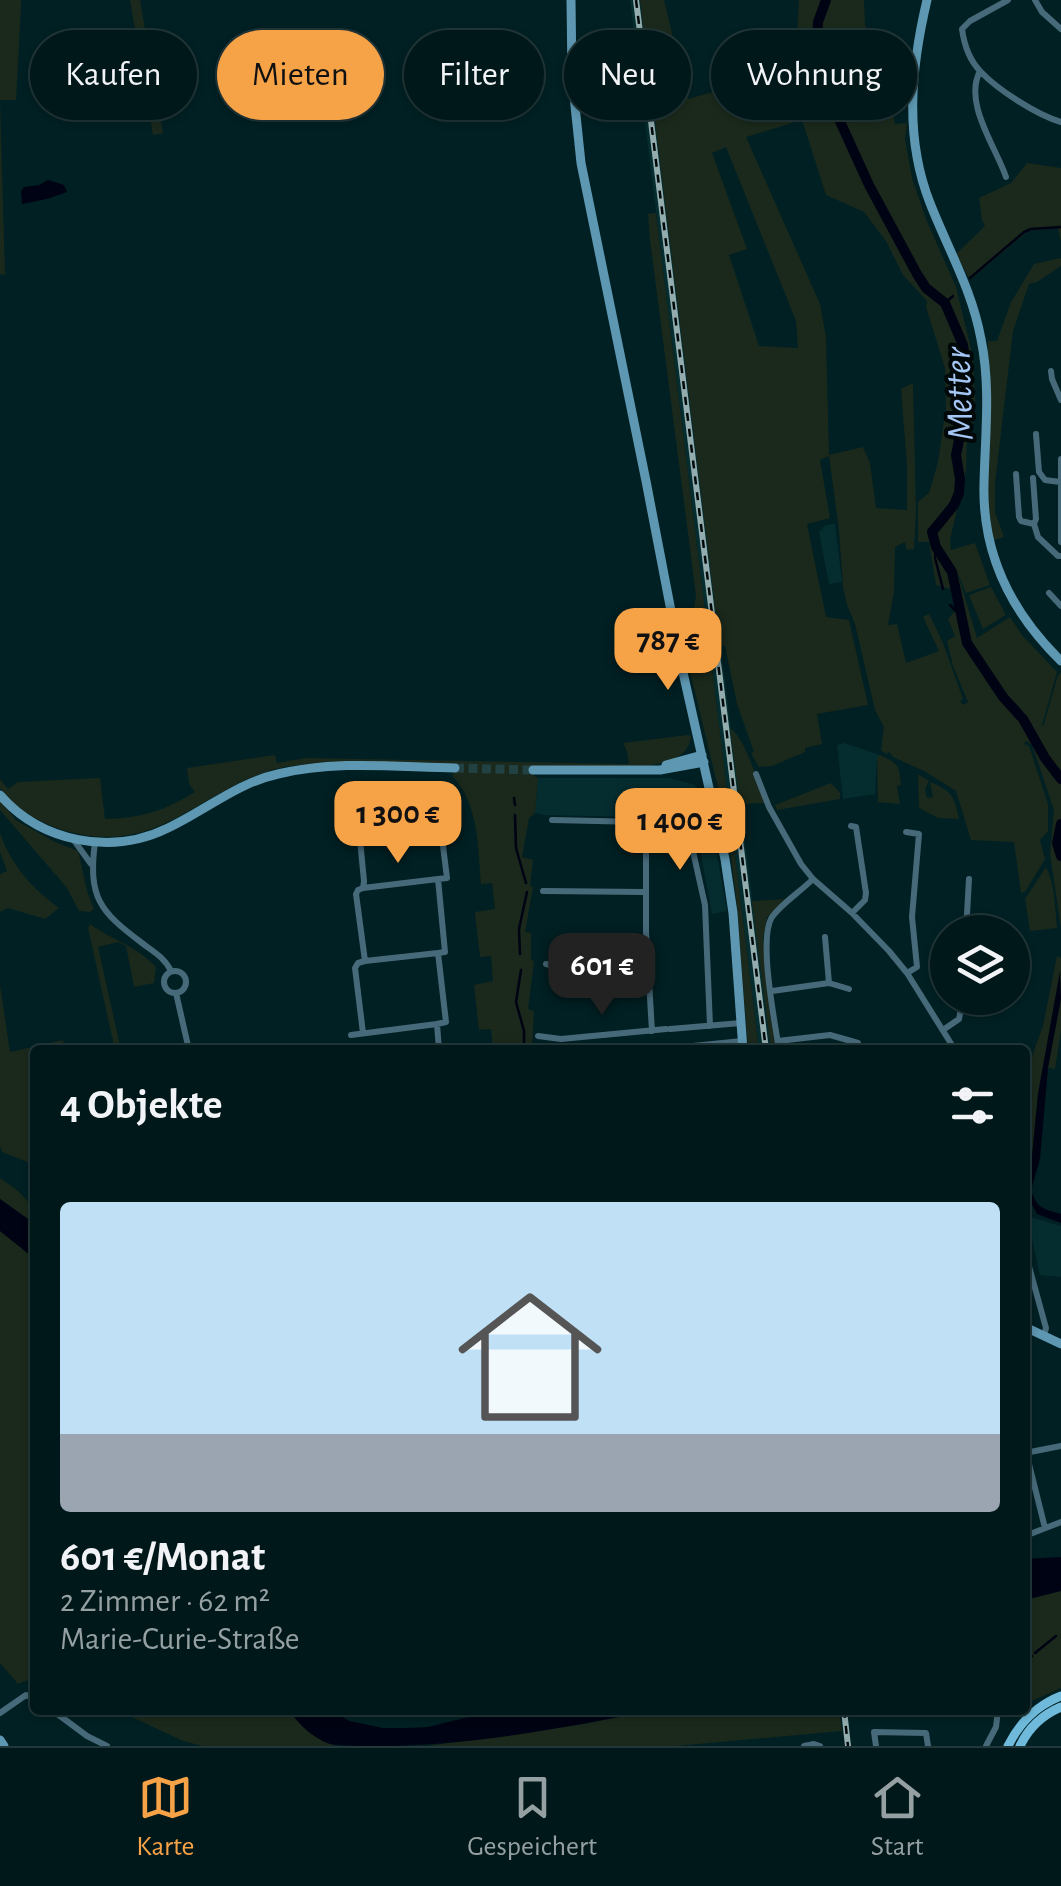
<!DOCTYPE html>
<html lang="de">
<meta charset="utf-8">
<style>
:root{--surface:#00181a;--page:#0a2123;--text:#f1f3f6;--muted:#95a0a2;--line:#223739;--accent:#f6a247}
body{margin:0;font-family:"Alegreya Sans",sans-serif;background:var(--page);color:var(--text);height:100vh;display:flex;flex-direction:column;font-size:38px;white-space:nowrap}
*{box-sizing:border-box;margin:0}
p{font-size:32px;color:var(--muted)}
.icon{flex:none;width:55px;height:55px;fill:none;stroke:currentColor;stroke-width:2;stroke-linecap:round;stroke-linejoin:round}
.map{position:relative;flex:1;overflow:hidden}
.side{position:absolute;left:30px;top:1045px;width:1000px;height:670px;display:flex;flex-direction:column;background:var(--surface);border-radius:10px;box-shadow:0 2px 8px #0004,0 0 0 2px var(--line)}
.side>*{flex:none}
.guide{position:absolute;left:30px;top:30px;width:1002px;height:90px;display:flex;gap:20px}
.buttons{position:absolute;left:930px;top:915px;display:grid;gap:20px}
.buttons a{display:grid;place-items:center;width:100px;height:100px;border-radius:50%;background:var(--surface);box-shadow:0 2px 8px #0004,0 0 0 2px var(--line);font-size:50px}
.price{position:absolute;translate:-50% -85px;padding:0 22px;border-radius:20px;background:var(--accent);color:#111;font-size:32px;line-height:65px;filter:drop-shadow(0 2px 5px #0008)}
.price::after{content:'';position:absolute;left:50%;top:60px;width:30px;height:22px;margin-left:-15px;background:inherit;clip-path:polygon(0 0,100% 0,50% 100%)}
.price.active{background:#222;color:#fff}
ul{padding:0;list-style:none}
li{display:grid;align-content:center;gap:20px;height:530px;padding:0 30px}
li span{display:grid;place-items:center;height:310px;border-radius:10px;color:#555}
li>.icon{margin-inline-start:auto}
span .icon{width:180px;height:180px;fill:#fffc;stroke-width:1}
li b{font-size:42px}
h2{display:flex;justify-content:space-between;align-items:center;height:120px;padding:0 30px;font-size:42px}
.pill{padding:0 35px;border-radius:45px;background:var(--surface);box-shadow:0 2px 8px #0004,0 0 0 2px var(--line);font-size:35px;line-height:90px}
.pill.active{background:var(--accent);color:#111}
.menu{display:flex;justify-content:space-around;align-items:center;height:140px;border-top:2px solid var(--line);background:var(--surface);font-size:28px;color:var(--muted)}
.menu a{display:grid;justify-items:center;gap:5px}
.menu .active{color:var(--accent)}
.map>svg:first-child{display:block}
.built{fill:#052d30}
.green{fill:#1a291b;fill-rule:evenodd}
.water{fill:#000313}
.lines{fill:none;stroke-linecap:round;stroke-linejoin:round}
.stream{stroke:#000313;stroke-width:2.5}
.river{stroke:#000313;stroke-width:10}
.secondary-tunnel{stroke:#224143;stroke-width:9;stroke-dasharray:9 4.5;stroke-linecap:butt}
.street{stroke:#476a7a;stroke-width:6}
.secondary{stroke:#5e97b1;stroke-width:9}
.primary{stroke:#6fbadb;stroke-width:9}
.rail-casing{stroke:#93adaf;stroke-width:6}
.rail{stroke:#000809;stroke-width:2.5;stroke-dasharray:8;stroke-linecap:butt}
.labels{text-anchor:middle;stroke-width:8;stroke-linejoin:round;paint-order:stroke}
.water-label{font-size:38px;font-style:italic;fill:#a5c7f5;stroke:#000809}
</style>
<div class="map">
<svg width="1061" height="1746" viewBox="0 0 1061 1746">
<rect width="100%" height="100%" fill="#002023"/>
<path class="built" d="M630,0H640L771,1050H759Z
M835,524L842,582L829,584L819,532L826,525Z
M844,743L880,755L877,758L875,794L843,799L837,745Z
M538,778H670L695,785L697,790L693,806L708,805L727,911L712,914L698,839H693L691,827L686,821L681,818L546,815L535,813Z
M1027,1216L1061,1226V1277L1040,1275Z"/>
<path class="green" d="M0,0H21V6L16,100H0L5,275L0,274Z
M130,0H140L163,133L153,135Z
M640,0H664L688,99L763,78L795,73L799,0H864L865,25L871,36L884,39L890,38L892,44H897L898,56L870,62L893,113L895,124L907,123L905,139L912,178L926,219L956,287L973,357L975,401L972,431L967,439L966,470L950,540L951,550L975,543L990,585L966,593L957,571L977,638L1010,617L1022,635L1057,672L1042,725L1043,727L1058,675L1061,673V928L1050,854L1054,810L1032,745L1026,741L1024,744L1029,746L1048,804V831L1040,840L1045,859L1025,892L1021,893L1014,842L971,840L956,791L924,771L893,757L889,752L886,754L881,750L884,727L875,710L855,624L847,605L843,587L839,530L829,456L820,460L830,518L807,524L826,617L849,620L868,705L817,714L822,744L805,748V752L772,766L759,767L751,753L754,752L737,704L725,646H720ZM802,120L826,195L864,212L886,241L903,275L927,301L926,307L945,368L946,408L938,462L929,493L918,502V542H929L936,585L951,589L958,608L948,619L955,636L947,641L953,666L968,702L963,705L960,701L963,699L943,643L929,614L923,617L939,651L906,663L897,624L888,625L894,592L895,547L905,542L907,550L914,549L916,510L913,383L901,389L907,465V510L876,508L870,463L863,447L829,455L826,337L820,304L746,137ZM726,147L796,321L798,348L759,346L729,255L747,249L712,153Z
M1027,163L1061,168V242L1058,228L1028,231L970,280L956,254L985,226L982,220L979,198L1011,183Z
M656,213L759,1050H748L736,897L727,825L688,663L694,662C692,648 689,633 691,620C693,611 695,604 696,595L650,240L648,214Z
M1061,258V266L1037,282L1029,284L1013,331L995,483V512L1004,537L991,541L987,514L988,341H997L1011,302L1034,264Z
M991,587L1006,615L983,629L969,595Z
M730,728C747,740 757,782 765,803L740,804Z
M688,735L691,736C689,761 661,763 641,767L533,770L534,776L538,778L535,813L529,818L522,857L533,860L530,886L533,887L525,932L531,933V960L534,961L528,1009L534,1011L532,1050H493L491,1029L479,1030L474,985L493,981L491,956L480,957L475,912L495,909L492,883L481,884C478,849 479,803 452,776L454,772C418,770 382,769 347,767C332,767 315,764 300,765C208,773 168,862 63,830C39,822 14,809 0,788V779L8,789L18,782L100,778L105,819C142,818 164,811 195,792L189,784L187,768L275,755L277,763L306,758L629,764L627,751L623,743Z
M880,755C899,764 899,765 901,785L897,786L900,804L878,802L877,757Z
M918,774L929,781L925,789L927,798L933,797L930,782C952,791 955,797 959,819L938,818L919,808Z
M831,783L840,793V799L777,810L775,805Z
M0,801L17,821L55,842L78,851C83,869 85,890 94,909L90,912L79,911L67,888L0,810Z
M0,833C11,865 32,888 59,908L45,919L8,908L0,912V874L7,871L0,852Z
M1046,867C1055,884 1055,908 1057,928L1030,931L1025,899Z
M785,899L767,918L763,938L777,1050H771L752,901Z
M90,924C112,940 138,947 156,967L154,983L134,987L126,946L118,942L98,947L121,1050H115L88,928Z
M1057,956L1061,958V1030L1055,1069L1043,1067L1038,1094L1032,1156L1025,1188V1089L1033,1053L1043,1026Z
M0,985L10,1052L63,1040L65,1050H35V1169L28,1162L2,1152L0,1146Z
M0,1178C17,1190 35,1201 35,1224L0,1199Z
M0,1231L35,1259V1677L18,1684L0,1663Z
M1061,1591V1688L1025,1704V1600Z
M117,1710H289C301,1727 316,1740 336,1746H203L183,1741Z
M654,1710H839L842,1731L676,1746H427L590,1723Z"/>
<path class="water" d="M48,180L64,185L67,192L47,199L22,204L21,192L24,187L39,185Z
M1060,971L1061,999L1048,1068L1040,1159L1031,1190C1037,1209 1044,1209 1061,1214V1223L1037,1214L1027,1195V1175L1032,1156L1038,1094Z
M0,1199L35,1224V1259L0,1231Z
M1061,1557V1591L1025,1600V1559Z
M289,1710H332L349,1721L383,1728H407L428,1727L464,1718L544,1710H654C564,1728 469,1746 377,1746C362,1746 344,1746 330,1744C313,1738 299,1725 289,1710Z"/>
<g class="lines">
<path class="stream" d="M970,278L1024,232L1031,229L1061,227
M945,303L953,296
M936,547L935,558L943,589
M950,605L962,617
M514,798L515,805
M515,815L516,848L526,883
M520,954L519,929L527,892
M521,970L516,1002L524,1031V1050
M1035,1653L1056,1636
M1025,1664L1032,1656"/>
<path class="river" d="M826,0L818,22L817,43L838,117L869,185L917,274L926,288L945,303L963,345L966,365V406L956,455L960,479L959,493L954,505L932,532L936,547L952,572L967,643L1003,697L1023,719L1045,758L1061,779
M1061,824L1057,843L1061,856"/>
<path class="secondary-tunnel" d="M455,768L533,770"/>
<path class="street" d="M1008,0L970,21L962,29C964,44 970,61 981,72C998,90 1037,115 1061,122
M1035,0L1042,12L1061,29
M980,71C963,103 996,147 1006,177
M1051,371L1052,379L1061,400
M1036,434L1039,472L1045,480L1060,482
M1061,459V542
M1016,474L1019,517L1021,521L1034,524L1038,537L1058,556H1061
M1033,478L1036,519L1034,524
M1049,593L1061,606
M756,774L769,807L801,864L813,879L852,913L889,951L907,973L955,1050
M552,820L684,823L688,829L705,905L710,1026
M646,821V932L652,1031
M851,826L856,827L866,893L865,900L852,913
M906,832L919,834L912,917L917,967L907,973
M73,839L91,864
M95,842C88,897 99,911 142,943C154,952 165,958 171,971
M363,888L438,879
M543,891L644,892
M966,932L969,879
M825,937L829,983
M365,961L438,953
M546,964L554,966L647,962
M164 982a11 11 0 1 1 22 0a11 11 0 1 1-22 0Z
M772,991L829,983L849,989
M176,993L189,1050
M670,1029L741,1023
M943,1030L959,1019L963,998
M363,1033L355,968L358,963L365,961L356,894L358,890L363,888L364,881L358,819L365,815L438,806L447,878L438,879L445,952L438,953L446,1022L437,1024L439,1050
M351,1035L437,1024
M538,1036L561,1039L666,1029
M778,1041L830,1035L858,1043
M683,1047L742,1041
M779,1050C775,1022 758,939 772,917C782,903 800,892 813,879
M1025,1252L1046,1328L1044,1336
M1025,1448L1045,1528
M1025,1453L1061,1446
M1025,1536L1061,1522
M52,1710L87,1736L107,1746
M0,1713L26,1695L35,1699
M804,1746L814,1744L820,1746
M876,1746L874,1732L926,1733L928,1746
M986,1746L996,1727L998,1710"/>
<path class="secondary" d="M571,0L572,77L581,163L646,481L682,668L725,859L733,913L743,1050
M927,0C911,68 904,137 930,203C948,249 972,290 981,339C991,387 985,436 984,484C982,555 1012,613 1061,661
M666,765L702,755
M533,770H660L704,762
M0,795C41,842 111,856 168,828C206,810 237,783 278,774C336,760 396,767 455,768
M1025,1327L1061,1344
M0,1740L4,1746"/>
<path class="primary" d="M1008,1746C1020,1722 1036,1706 1061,1696
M1020,1746C1029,1727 1042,1715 1061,1707"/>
<defs>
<path id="rail" d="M636,0L766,1050
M844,1710L848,1746"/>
</defs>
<use href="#rail" class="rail-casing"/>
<use href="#rail" class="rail"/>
</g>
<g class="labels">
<g class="water-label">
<text transform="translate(958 394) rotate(-92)" y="13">Metter</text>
</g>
</g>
</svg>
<div class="buttons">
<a><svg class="icon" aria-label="layers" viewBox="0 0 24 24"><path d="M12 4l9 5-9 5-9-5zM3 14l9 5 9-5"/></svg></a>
</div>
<b class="price" style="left:668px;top:693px">787 €</b>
<b class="price" style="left:398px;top:866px">1 300 €</b>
<b class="price" style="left:680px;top:873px">1 400 €</b>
<b class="price active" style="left:602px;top:1018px">601 €</b>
<div class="guide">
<a class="pill">Kaufen</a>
<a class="pill active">Mieten</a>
<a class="pill">Filter</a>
<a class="pill">Neu</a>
<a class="pill">Wohnung</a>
</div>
<section class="side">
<h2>4 Objekte<svg class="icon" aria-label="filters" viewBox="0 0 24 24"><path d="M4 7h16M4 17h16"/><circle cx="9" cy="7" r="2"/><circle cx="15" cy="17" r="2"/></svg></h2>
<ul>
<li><span style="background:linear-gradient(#bfe0f5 75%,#9aa5b1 0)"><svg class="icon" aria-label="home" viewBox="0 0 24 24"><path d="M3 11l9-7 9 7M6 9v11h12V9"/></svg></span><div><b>601 €/Monat</b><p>2 Zimmer · 62 m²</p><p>Marie-Curie-Straße</p></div></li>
</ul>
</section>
</div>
<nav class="menu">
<a class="active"><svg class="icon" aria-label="map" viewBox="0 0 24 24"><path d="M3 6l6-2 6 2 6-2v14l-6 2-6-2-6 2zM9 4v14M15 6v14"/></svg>Karte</a>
<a><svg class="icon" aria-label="saved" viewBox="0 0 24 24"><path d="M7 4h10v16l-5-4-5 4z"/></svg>Gespeichert</a>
<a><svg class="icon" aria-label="home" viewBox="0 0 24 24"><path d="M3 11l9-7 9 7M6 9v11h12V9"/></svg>Start</a>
</nav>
